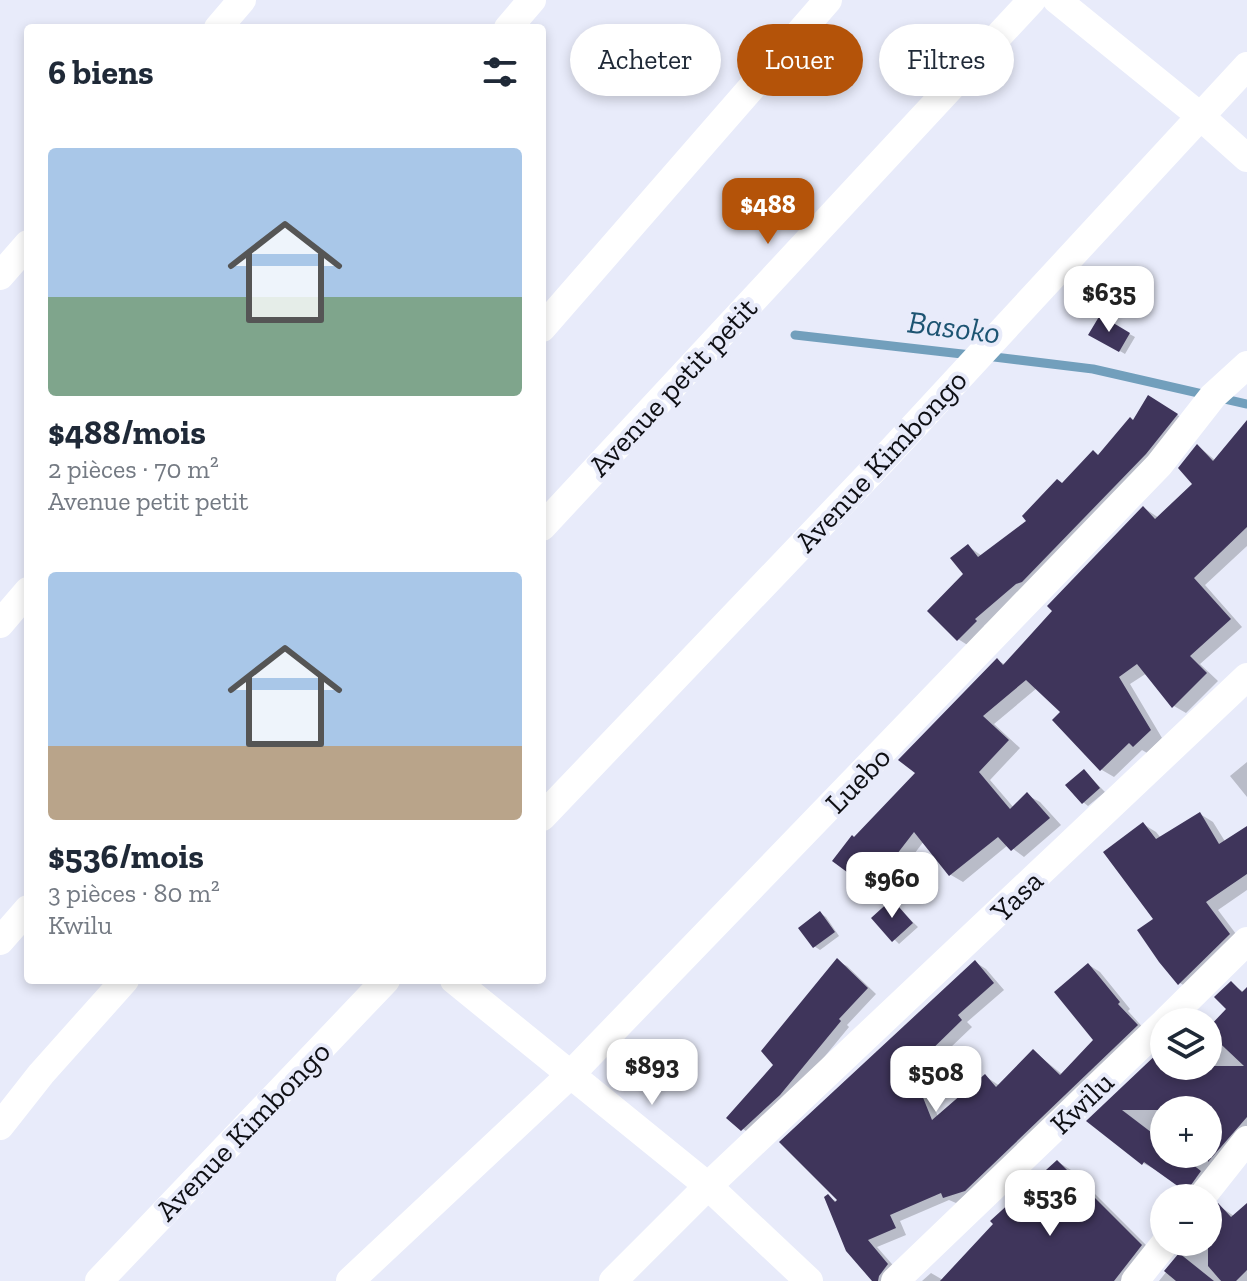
<!DOCTYPE html>
<html lang="fr">
<meta charset="utf-8">
<style>
:root{--surface:#fff;--page:#f6f6f7;--text:#1f2937;--muted:#747a83;--accent:#b45309}
body{margin:0;font-family:"Zilla Slab",serif;background:var(--page);color:var(--text);height:100vh;display:flex;flex-direction:column;font-size:30px;white-space:nowrap}
*{box-sizing:border-box;margin:0}
p{font-size:26px;color:var(--muted)}
.icon{flex:none;width:44px;height:44px;fill:none;stroke:currentColor;stroke-width:2;stroke-linecap:round;stroke-linejoin:round}
.map{position:relative;flex:1;overflow:hidden}
.drawer{position:absolute;left:24px;top:24px;width:522px;height:960px;display:flex;flex-direction:column;background:var(--surface);border-radius:8px;box-shadow:0 4px 12px #0003}
.drawer>*{flex:none}
.hud{position:absolute;left:570px;top:24px;width:556px;height:72px;display:flex;gap:16px}
.buttons{position:absolute;left:1150px;top:1008px;display:grid;gap:16px}
.buttons a{display:grid;place-items:center;width:72px;height:72px;border-radius:50%;background:var(--surface);box-shadow:0 4px 12px #0003;font-size:40px}
.price{position:absolute;translate:-50% -68px;padding:0 18px;border-radius:16px;background:#fff;color:#222;font-size:26px;line-height:52px;filter:drop-shadow(0 2px 4px #0008)}
.price::after{content:'';position:absolute;left:50%;top:48px;width:24px;height:18px;margin-left:-12px;background:inherit;clip-path:polygon(0 0,100% 0,50% 100%)}
.price.active{background:var(--accent);color:#fff}
ul{padding:0;list-style:none}
li{display:grid;align-content:center;gap:16px;height:424px;padding:0 24px}
li span{display:grid;place-items:center;height:248px;border-radius:8px;color:#555}
li>.icon{margin-inline-start:auto}
span .icon{width:144px;height:144px;fill:#fffc;stroke-width:1}
li b{font-size:34px}
h2{display:flex;justify-content:space-between;align-items:center;height:96px;padding:0 24px;font-size:34px}
.tag{padding:0 28px;border-radius:36px;background:var(--surface);box-shadow:0 4px 12px #0003;font-size:28px;line-height:72px}
.tag.active{background:var(--accent);color:#fff}
.map>svg:first-child{display:block}
.shadow{fill:#0003;fill-rule:evenodd}
.lines{fill:none;stroke-linecap:round;stroke-linejoin:round}
.stream{stroke:#729fbc;stroke-width:9}
.building{fill:#3f355b}
.minor{stroke:#fff;stroke-width:28}
.labels{text-anchor:middle;stroke-width:8;stroke-linejoin:round;paint-order:stroke}
.street-label{font-size:30px;fill:#0f1015;stroke:#e8ebfa}
.water-label{font-size:32px;font-style:italic;fill:#1d5472;stroke:#e8ebfa}
</style>
<div class="map">
<svg width="1247" height="1281" viewBox="0 0 1247 1281">
<rect width="100%" height="100%" fill="#e8ebfa"/>
<path class="shadow" d="M1100,318L1135,337L1125,354L1091,334Z
M1149,397L1187,421L1027,590L984,626L987,628L969,646L958,639L968,546L982,556L1029,521L1063,485L1099,456L1134,422Z
M1247,428V546L1205,585L1242,627L1200,664L1218,681L1186,713L1174,706L1147,673L1130,684L1162,738L1147,753L1142,750L1114,777L1102,770L1055,720L1063,712L1037,688L994,724L1020,748L990,780L1014,808L1027,795L1040,802L1061,825L1024,857L1008,845L963,882L951,875L924,841L883,895L871,888L855,839L917,773L997,660L1006,665L1144,508L1159,518L1195,484L1198,446L1216,461Z
M1247,762V797L1230,776Z
M1084,771L1105,792L1088,806L1083,802Z
M1200,814L1213,822L1226,843L1247,828V890L1218,910L1242,942L1193,991L1180,983L1156,920L1143,824L1156,832L1161,838Z
M892,902L918,927L899,944L874,919Z
M820,913L826,917L839,936L820,950L814,946Z
M837,961L847,966L876,994L847,1025L849,1027L789,1100L752,1135L743,1129Z
M975,962L986,969L1004,990L967,1022L972,1027L928,1069L933,1074L925,1082L938,1117L985,1076L1000,1086L1033,1051L1063,1075L1096,1040L1089,965L1100,972L1130,1009L1128,1011L1147,1032L956,1203L949,1200L900,1221L906,1235L877,1247L898,1271L886,1281H877L828,1197L843,1205L782,1142Z
M1231,984L1247,994V1136L1200,1198L1157,1169L1156,1170L1143,1163L1089,1121L1164,1049V1066H1208V1031L1229,1009ZM1164,1110H1208V1154H1164Z
M1058,1162L1071,1170L1154,1253L1133,1281H922L931,1273L943,1280Z
M1247,1205V1281H1224L1222,1279L1220,1281H1159L1190,1242H1208V1215L1219,1206L1234,1216Z"/>
<g class="lines">
<path class="stream" d="M795,335L971,355
M986,356L1093,369L1247,404"/>
</g>
<path class="building" d="M1100,315L1130,333L1119,352L1088,335Z
M1148,395L1178,414L1146,454L1022,582L1016,584L975,619L977,621L957,641L927,611L963,574L950,558L968,544L978,557L1026,521L1022,516L1057,479L1062,483L1093,450L1098,455L1130,417L1133,420Z
M1247,420V527L1194,578L1231,619L1190,656L1207,673L1172,708L1137,664L1119,677L1151,730L1133,747L1129,743L1100,771L1052,720L1060,712L1026,680L983,716L1009,740L979,772L1010,809L1027,792L1050,818L1011,851L998,837L949,876L914,832L870,889L832,861L852,835L854,837L915,773L898,760L997,658L1003,665L1052,611L1047,606L1143,506L1155,519L1192,484L1178,468L1197,444L1213,461Z
M1084,769L1100,788L1082,804L1065,785Z
M1200,812L1219,844L1247,826V874L1206,902L1230,934L1178,985L1159,962L1137,930L1153,919L1103,852L1143,822L1156,839Z
M892,899L913,923L892,942L871,918Z
M820,911L835,932L813,948L798,928Z
M837,958L868,988L839,1019L841,1021L780,1095L741,1131L726,1118L773,1065L761,1051Z
M975,960L994,983L958,1015L962,1020L919,1062L923,1067L914,1075L932,1120L985,1074L996,1087L1033,1049L1060,1075L1093,1040L1054,992L1088,963L1120,1002L1118,1004L1138,1025L965,1191L943,1198L941,1193L890,1215L896,1228L868,1240L888,1264L879,1276L878,1281H872L846,1251L824,1197L828,1194L835,1202L837,1200L779,1142Z
M1231,981L1242,992L1247,987V1117L1208,1162V1110H1122L1164,1142V1154H1179L1201,1171L1186,1192L1144,1162L1142,1165L1086,1121L1161,1050L1164,1053V1066H1244L1208,1032V1028L1226,1009L1214,997Z
M1057,1160L1142,1245L1114,1281H940L993,1224L990,1221Z
M1218,1203L1231,1217L1247,1203V1270L1236,1281H1221L1208,1266V1213Z
M1179,1253L1214,1281H1176L1164,1271Z"/>
<g class="lines">
<path class="minor" d="M1057,0L1200,116L1247,158
M218,28L242,0
M508,28L532,0
M0,276L28,244
M542,328L828,0
M542,527L1032,0
M0,624L28,591
M542,817L882,461L1247,66
M0,941L28,909
M454,980L708,1186L809,1281
M1165,1022L1247,941
M0,1126L41,1074L125,980
M1201,1198L1247,1140
M99,1281L386,980
M350,1281L570,1075L1159,465L1213,396L1247,365
M613,1281L708,1186L1247,677
M895,1281L1164,1023
M1135,1281L1166,1242"/>
</g>
<g class="labels">
<g class="street-label">
<text transform="translate(673 387) rotate(-47)" y="10">Avenue petit petit</text>
<text transform="translate(881 461) rotate(-47)" y="10">Avenue Kimbongo</text>
<text transform="translate(858 780) rotate(-46)" y="10">Luebo</text>
<text transform="translate(1017 896) rotate(-44)" y="10">Yasa</text>
<text transform="translate(1082 1103) rotate(-44)" y="10">Kwilu</text>
<text transform="translate(243 1131) rotate(-46)" y="10">Avenue Kimbongo</text>
</g>
<g class="water-label">
<text transform="translate(954 327) rotate(7)" y="11">Basoko</text>
</g>
</g>
</svg>
<div class="buttons">
<a><svg class="icon" aria-label="layers" viewBox="0 0 24 24"><path d="M12 4l9 5-9 5-9-5zM3 14l9 5 9-5"/></svg></a>
<a>+</a>
<a>−</a>
</div>
<b class="price active" style="left:768px;top:246px">$488</b>
<b class="price" style="left:1109px;top:334px">$635</b>
<b class="price" style="left:892px;top:920px">$960</b>
<b class="price" style="left:652px;top:1107px">$893</b>
<b class="price" style="left:936px;top:1114px">$508</b>
<b class="price" style="left:1050px;top:1238px">$536</b>
<div class="hud">
<a class="tag">Acheter</a>
<a class="tag active">Louer</a>
<a class="tag">Filtres</a>
</div>
<section class="drawer">
<h2>6 biens<svg class="icon" aria-label="filters" viewBox="0 0 24 24"><path d="M4 7h16M4 17h16"/><circle cx="9" cy="7" r="2"/><circle cx="15" cy="17" r="2"/></svg></h2>
<ul>
<li><span style="background:linear-gradient(#a9c7e8 60%,#7fa58c 0)"><svg class="icon" aria-label="home" viewBox="0 0 24 24"><path d="M3 11l9-7 9 7M6 9v11h12V9"/></svg></span><div><b>$488/mois</b><p>2 pièces · 70 m²</p><p>Avenue petit petit</p></div></li>
<li><span style="background:linear-gradient(#a9c7e8 70%,#b9a48a 0)"><svg class="icon" aria-label="home" viewBox="0 0 24 24"><path d="M3 11l9-7 9 7M6 9v11h12V9"/></svg></span><div><b>$536/mois</b><p>3 pièces · 80 m²</p><p>Kwilu</p></div></li>
</ul>
</section>
</div>
